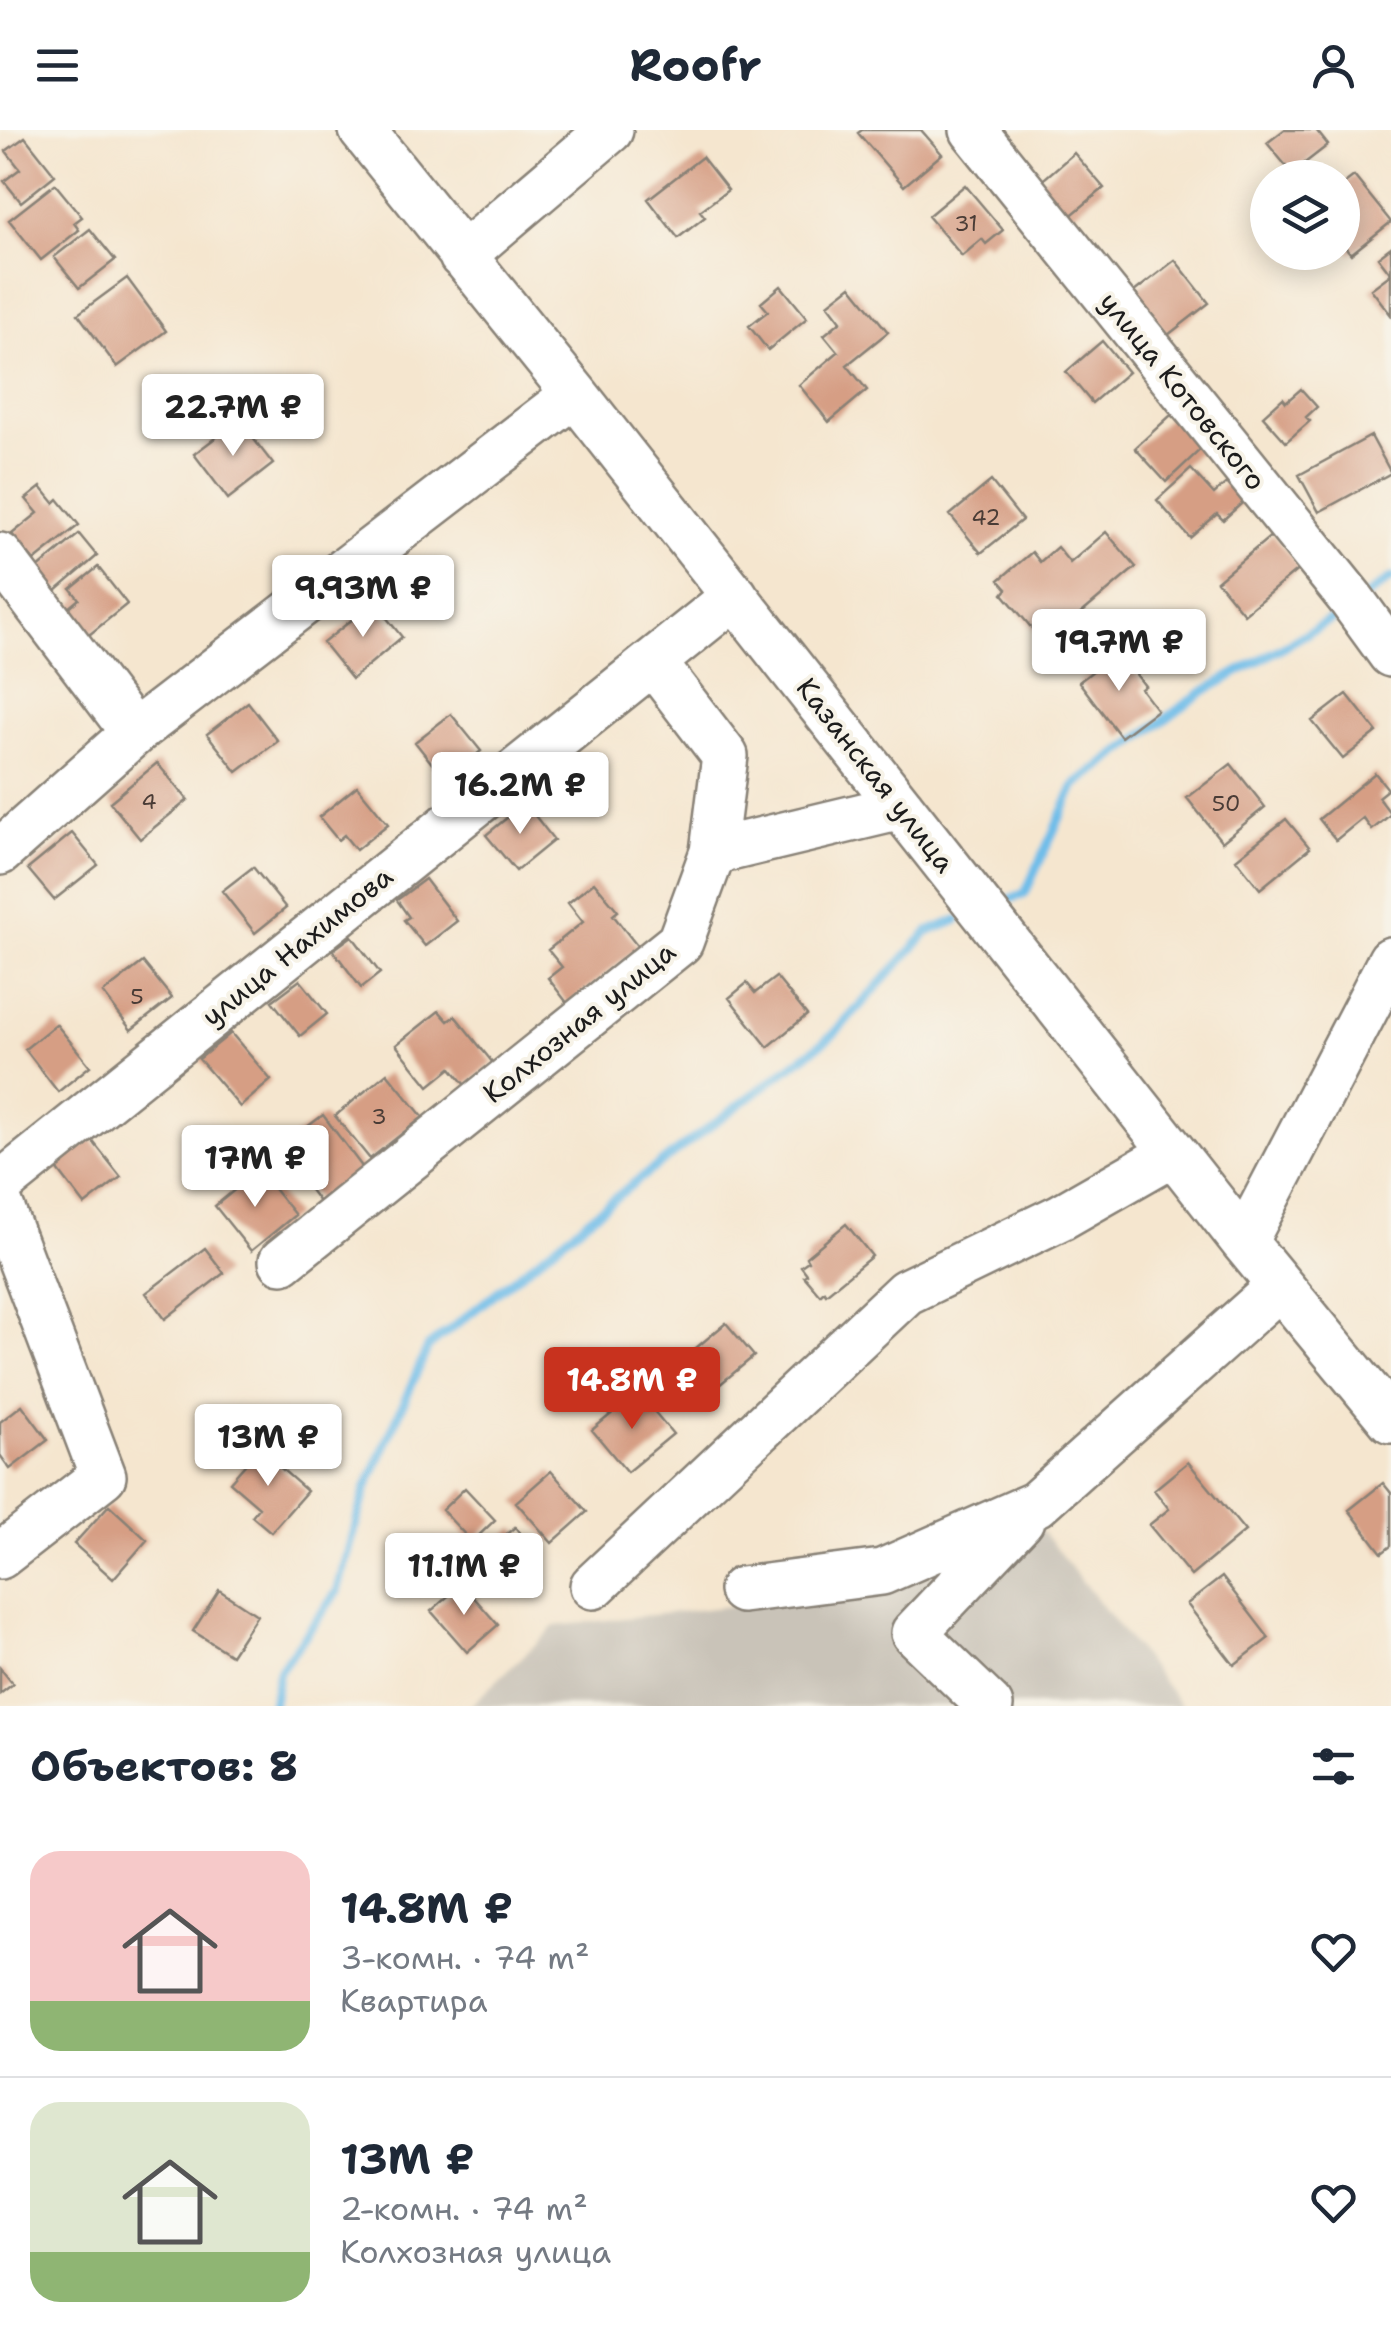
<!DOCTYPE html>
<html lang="ru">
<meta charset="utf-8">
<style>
:root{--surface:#fff;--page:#f6f6f7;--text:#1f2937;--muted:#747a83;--line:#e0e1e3;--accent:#c8321e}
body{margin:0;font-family:"Shantell Sans",sans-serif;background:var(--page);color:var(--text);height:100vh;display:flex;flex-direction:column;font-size:38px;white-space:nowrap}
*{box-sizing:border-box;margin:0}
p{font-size:32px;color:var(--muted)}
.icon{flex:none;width:55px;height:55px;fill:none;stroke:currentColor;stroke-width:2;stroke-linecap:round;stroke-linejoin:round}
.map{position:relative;height:1576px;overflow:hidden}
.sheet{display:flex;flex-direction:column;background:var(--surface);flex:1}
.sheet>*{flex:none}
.buttons{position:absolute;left:1250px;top:30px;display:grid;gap:20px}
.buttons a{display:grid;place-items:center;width:110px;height:110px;border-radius:50%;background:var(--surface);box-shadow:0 5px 25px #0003;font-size:50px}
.price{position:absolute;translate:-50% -85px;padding:0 22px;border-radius:10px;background:#fff;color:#222;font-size:32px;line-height:65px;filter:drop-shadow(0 2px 5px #0008)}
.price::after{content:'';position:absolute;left:50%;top:60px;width:30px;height:22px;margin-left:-15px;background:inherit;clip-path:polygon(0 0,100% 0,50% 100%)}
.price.current{background:var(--accent);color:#fff}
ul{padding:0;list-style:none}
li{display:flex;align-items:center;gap:30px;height:250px;padding:0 30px}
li+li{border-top:2px solid var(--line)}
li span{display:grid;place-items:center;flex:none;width:280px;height:200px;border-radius:30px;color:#555}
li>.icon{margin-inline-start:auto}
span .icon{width:120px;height:120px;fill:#fffc;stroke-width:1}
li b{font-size:42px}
h2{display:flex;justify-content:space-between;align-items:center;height:120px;padding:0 30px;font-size:42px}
header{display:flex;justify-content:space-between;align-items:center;height:130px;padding:0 30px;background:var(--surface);font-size:45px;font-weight:700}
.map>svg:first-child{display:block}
.industrial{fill:#c9c3b8}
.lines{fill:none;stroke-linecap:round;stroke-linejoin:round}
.stream{stroke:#6fbde9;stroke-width:9}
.building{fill:#d69e84}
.minor-casing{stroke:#888176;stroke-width:50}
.minor{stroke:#fff;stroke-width:45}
.labels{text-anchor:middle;stroke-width:8;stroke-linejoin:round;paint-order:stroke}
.number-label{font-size:22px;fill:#4a3c36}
.street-label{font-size:28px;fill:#1c1c1c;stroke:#f7f3e8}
</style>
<header><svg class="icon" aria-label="menu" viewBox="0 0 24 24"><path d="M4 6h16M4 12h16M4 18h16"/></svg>Roofr<svg class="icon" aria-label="person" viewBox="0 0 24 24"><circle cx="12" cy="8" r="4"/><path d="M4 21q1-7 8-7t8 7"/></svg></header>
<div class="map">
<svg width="1391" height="1576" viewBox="0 0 1391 1576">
<rect width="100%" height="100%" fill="#f7f3e8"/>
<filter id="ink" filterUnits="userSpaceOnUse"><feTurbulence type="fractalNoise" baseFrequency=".01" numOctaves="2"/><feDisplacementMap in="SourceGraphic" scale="20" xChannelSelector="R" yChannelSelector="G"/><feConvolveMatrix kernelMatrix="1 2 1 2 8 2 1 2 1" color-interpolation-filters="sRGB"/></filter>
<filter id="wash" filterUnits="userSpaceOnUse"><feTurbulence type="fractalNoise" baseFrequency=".0048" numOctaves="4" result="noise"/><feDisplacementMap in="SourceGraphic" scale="40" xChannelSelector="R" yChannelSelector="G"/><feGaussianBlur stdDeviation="2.25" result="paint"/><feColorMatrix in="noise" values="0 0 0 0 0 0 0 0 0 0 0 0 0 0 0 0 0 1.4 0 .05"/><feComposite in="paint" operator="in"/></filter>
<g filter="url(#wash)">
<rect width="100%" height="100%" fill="#f5e6cf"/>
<path class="industrial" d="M1037,1395L1182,1576H470L555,1496L864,1461Z"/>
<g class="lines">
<path class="stream" d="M1364,468L1391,448
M1008,770L1025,763L1075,655L1201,563L1343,483
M272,1576L279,1541L337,1462L366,1359L428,1217L634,1053L833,905L928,802L957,790"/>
</g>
<g id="blocks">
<path class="building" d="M862,0H921L942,24L904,56L858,3Z
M1284,0H1316L1328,15L1292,43L1267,13Z
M25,7L55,45L21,72L4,51L20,39L6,21Z
M1074,23L1104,58L1068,88L1038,54Z
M702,27L728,60L700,81L705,87L678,108L648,69Z
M1354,46L1391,92L1351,124L1342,113V55Z
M55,54L82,87L74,93L79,100L41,130L9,90Z
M965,55L1003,100L986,114L982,109L962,126L928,86Z
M90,99L115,130L79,158L54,127Z
M1391,117V185L1371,159L1391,144L1378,127Z
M1175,130L1209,173L1168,205L1134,162Z
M127,148L166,201L117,237L78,184Z
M781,156L807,188L768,220L749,196L768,181L761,173Z
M851,156L888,202L847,235L867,260L829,292L799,255L838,222L824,205L841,191L828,174Z
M1102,211L1128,242L1092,273L1066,242Z
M1301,259L1317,277L1306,287L1310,291L1286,312L1263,286L1283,268L1286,272Z
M1171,285L1202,318L1166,352L1135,318Z
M239,290L273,334L228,369L194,324Z
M1371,306L1391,343L1319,382L1299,345Z
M1191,339L1214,364L1232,348L1249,367L1223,390L1217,384L1190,408L1157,370Z
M991,351L1022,390L981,423L950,385Z
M41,357L54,373L58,369L79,395L34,431L12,404L38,383L26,369Z
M1106,402L1136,437L1045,514L1003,464L1007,459L999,450L1032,422L1040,432L1057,417L1070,433Z
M79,404L97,426L56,461L37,439Z
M1272,405L1300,438L1244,484L1217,451Z
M98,437L127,474L89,505L67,479L79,469L71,459Z
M374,472L402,507L352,549L323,513Z
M1118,521L1145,556L1141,559L1157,580L1121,607L1079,552Z
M1347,564L1377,602L1343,629L1312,591Z
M248,572L278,611L237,642L207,604Z
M451,584L481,621L445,650L415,612Z
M157,633L188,670L140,709L110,672Z
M1231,634L1265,677L1222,712L1187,668Z
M1375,643L1388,659L1378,667L1391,684L1372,700L1363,688L1336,710L1319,689Z
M357,656L388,694L356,720L344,705L338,710L319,687Z
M525,673L554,710L516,741L486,705Z
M1286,689L1310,718L1260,759L1236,729Z
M72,703L98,735L54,770L28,739Z
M253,737L286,778L255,803L222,761Z
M425,749L457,791L425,816L404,790L409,787L397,770Z
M594,752L618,781L613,785L638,817L568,874L548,848L562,837L548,820L583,792L568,773Z
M352,806L380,843L361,858L333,820Z
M143,832L172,868L131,900L103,863Z
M776,847L807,885L768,917L729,868L747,853L755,863Z
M300,850L327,884L300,906L272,871Z
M439,881L448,891L455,886L493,933L465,955L451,938L429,956L396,915Z
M56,894L90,936L58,962L25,919Z
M231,903L271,950L240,977L199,929Z
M387,943L423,987L370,1029L335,986Z
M323,985L366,1042L322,1076L279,1018Z
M91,1009L121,1047L85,1075L55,1036Z
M259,1040L295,1085L251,1121L215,1076Z
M846,1094L872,1126L826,1164L824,1161L820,1165L804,1146L807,1144L801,1136L808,1131L806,1127Z
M205,1118L224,1143L165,1189L146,1163Z
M726,1193L754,1226L718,1256L690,1223Z
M638,1262L673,1304L627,1342L592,1300Z
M22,1275L48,1310L10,1339L0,1325V1292Z
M259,1319L307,1361L271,1402L252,1386L259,1377L230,1352Z
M1188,1332L1245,1401L1191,1446L1149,1395L1169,1379L1154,1360Z
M551,1341L587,1382L552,1413L516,1372Z
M1383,1353L1391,1363V1416L1382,1423L1349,1380Z
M465,1358L495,1390L472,1412L442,1380Z
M109,1375L147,1410L113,1449L74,1414Z
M515,1397L536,1423L512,1443L491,1417Z
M1222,1447L1269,1508L1234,1535L1187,1474Z
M462,1454L498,1495L467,1522L431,1481Z
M219,1460L257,1485L231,1525L193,1501Z
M0,1538L13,1554L0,1564Z"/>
</g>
</g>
<g filter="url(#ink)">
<use href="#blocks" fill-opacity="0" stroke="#888176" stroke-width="2.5"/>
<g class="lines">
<defs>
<path id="minor" d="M362,0L575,264L1244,1112L1391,1290
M973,0L1351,469L1391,524
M462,126L610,0
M0,426L134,603
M0,722L134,603L575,264
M713,722L901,677
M0,1055L735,466
M0,1075L103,1346L0,1426
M1244,1112L1391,830
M282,1131L680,812L713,722L725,626L653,532
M593,1456L906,1162L1061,1087L1173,1023
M742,1460L882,1442L1036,1374L1280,1156
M990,1576L914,1503L1021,1390"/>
</defs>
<use href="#minor" class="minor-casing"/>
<use href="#minor" class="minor"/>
</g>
</g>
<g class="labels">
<g class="number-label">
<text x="966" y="101">31</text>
<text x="986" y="395">42</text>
<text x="149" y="679">4</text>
<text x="1226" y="681">50</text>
<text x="137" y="874">5</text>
<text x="379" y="994">3</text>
</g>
<g class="street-label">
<text transform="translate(1183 261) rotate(51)" y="10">улица Котовского</text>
<text transform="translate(876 645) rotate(52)" y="10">Казанская улица</text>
<text transform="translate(297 816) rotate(-39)" y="10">улица Нахимова</text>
<text transform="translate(579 892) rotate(-39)" y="10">Колхозная улица</text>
</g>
</g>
</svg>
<div class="buttons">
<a><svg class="icon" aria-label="layers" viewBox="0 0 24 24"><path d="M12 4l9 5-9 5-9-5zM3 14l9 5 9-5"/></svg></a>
</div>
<b class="price" style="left:233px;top:329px">22.7M ₽</b>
<b class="price" style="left:363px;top:510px">9.93M ₽</b>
<b class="price" style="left:1119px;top:564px">19.7M ₽</b>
<b class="price" style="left:520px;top:707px">16.2M ₽</b>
<b class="price" style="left:255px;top:1080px">17M ₽</b>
<b class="price current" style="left:632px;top:1302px">14.8M ₽</b>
<b class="price" style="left:268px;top:1359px">13M ₽</b>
<b class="price" style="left:464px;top:1488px">11.1M ₽</b>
</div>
<section class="sheet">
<h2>Объектов: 8<svg class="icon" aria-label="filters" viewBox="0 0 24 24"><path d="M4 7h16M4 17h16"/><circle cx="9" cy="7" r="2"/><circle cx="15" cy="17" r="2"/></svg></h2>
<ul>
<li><span style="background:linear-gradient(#f6c9c9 75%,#8fb573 0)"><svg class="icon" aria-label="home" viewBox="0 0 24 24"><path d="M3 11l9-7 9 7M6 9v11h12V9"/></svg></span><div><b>14.8M ₽</b><p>3-комн. · 74 m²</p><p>Квартира</p></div><svg class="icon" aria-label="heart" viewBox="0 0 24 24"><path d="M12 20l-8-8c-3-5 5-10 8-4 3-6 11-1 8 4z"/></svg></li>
<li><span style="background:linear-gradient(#dfe7d0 75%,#8fb573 0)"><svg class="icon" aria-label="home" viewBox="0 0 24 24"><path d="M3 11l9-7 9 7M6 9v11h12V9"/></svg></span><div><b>13M ₽</b><p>2-комн. · 74 m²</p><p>Колхозная улица</p></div><svg class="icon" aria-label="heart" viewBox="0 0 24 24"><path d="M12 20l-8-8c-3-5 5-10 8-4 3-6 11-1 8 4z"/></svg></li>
</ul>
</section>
